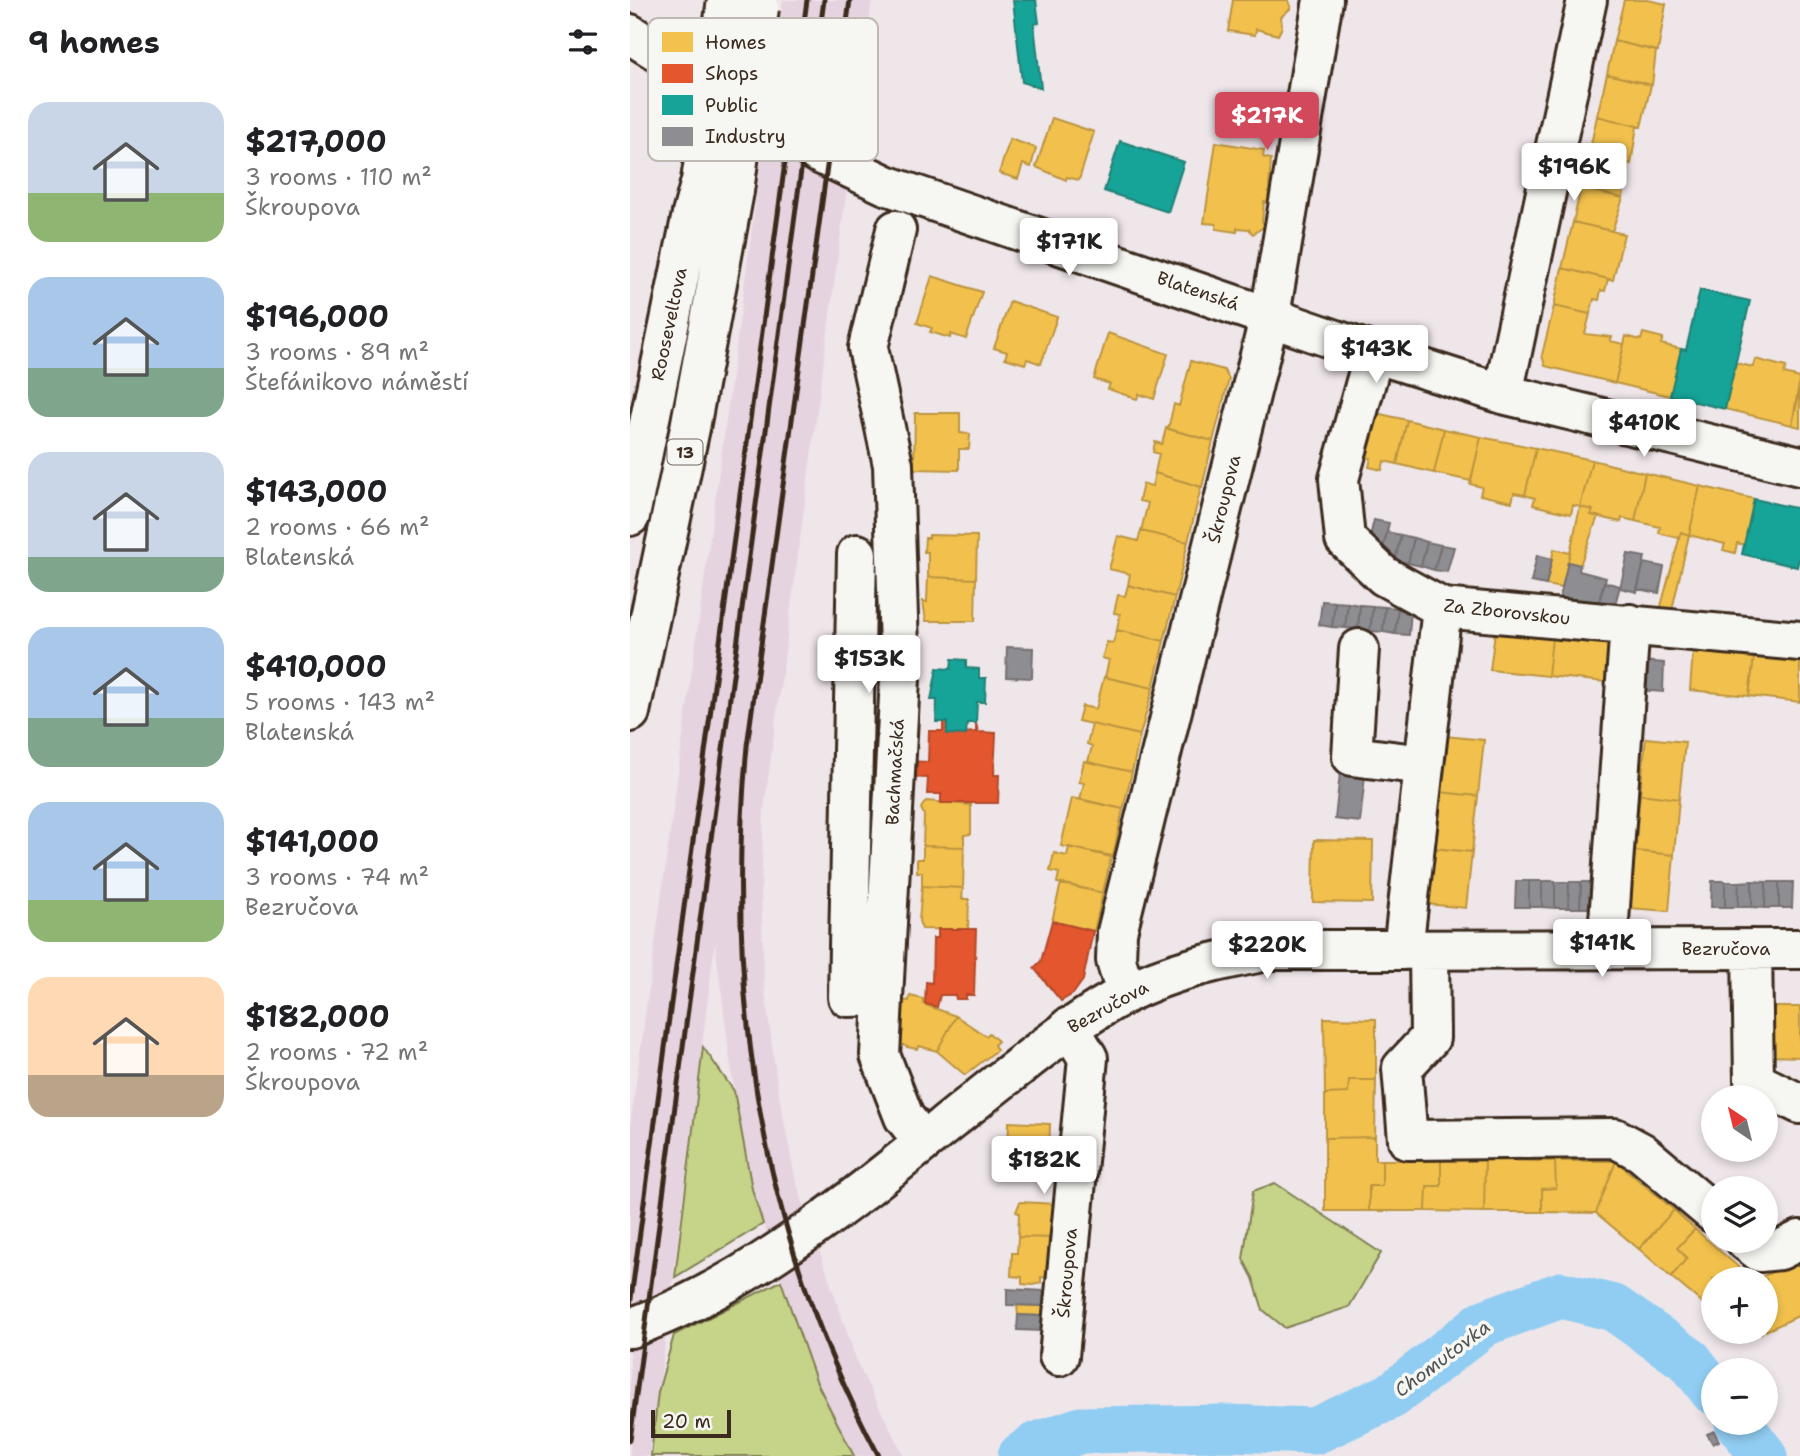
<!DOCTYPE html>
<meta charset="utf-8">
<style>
:root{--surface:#fff;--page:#f6f6f6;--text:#202124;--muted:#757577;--accent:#d1495b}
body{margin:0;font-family:"Shantell Sans",sans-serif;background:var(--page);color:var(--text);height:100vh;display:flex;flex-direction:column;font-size:26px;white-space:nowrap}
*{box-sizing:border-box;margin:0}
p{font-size:23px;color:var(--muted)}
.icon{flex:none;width:38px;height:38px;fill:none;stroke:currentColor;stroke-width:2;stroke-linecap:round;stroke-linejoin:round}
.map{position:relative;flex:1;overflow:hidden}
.drawer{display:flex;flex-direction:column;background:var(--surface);width:630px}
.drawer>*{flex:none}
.needle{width:46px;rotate:325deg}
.fabs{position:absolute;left:1071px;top:1085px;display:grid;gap:14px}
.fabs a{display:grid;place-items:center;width:77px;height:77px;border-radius:50%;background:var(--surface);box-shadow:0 4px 10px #0003;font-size:35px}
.scale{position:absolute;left:21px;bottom:18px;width:80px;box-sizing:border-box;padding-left:7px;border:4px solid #3b2a1e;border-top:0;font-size:19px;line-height:24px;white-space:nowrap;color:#3b2a1e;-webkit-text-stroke:5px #f6f6f2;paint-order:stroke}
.price{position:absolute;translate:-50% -60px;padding:0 16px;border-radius:7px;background:#fff;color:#222;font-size:23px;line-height:46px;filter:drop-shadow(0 2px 4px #0008)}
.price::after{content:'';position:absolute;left:50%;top:42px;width:21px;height:16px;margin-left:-10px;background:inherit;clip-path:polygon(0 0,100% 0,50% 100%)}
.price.active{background:var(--accent);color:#fff}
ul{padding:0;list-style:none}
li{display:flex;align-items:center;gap:21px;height:175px;padding:0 28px}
li span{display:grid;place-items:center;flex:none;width:196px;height:140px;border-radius:21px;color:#555}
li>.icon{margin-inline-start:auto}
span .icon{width:84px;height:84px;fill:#fffc;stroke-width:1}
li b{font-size:30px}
h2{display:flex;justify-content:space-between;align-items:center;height:84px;padding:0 28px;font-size:30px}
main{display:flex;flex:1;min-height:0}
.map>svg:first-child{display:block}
.built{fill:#e6d3e0}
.green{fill:#c5d488;stroke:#807f53;stroke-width:2}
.homes{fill:#f2c14e;stroke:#bb9440;stroke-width:2}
.shops{fill:#e4572e;stroke:#b14a29;stroke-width:2}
.public{fill:#17a398;stroke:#227f73;stroke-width:2}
.industry{fill:#8d8d92;stroke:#746f6f;stroke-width:2}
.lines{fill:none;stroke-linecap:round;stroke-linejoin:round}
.river{stroke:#91cdf2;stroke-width:47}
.minor-casing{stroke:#3b2a1e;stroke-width:44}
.highway-casing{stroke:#3b2a1e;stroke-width:44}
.minor{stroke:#f6f6f2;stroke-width:38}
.highway{stroke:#f6f6f2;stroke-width:38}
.rail{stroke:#3b2a1e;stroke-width:5}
.highway-bridge-casing{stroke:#3b2a1e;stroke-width:44;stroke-linecap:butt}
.highway-bridge{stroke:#f6f6f2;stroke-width:38}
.labels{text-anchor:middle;stroke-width:7;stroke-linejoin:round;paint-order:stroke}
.shield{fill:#f6f6f2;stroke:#73675e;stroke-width:2}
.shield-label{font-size:16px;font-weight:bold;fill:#3b2a1e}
.street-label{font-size:18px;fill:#3b2a1e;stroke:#f6f6f2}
.water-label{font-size:19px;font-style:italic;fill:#505353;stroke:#f6f6f2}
.key{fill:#f6f6f2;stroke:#beb9b2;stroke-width:2}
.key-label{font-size:19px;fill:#3b2a1e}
</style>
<main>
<section class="drawer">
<h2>9 homes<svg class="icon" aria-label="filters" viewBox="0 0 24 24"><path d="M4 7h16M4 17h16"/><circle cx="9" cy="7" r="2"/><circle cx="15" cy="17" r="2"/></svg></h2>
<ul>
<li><span style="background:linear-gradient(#c9d6e8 65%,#8fb573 0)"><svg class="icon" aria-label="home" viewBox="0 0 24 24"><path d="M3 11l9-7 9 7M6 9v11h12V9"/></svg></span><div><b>$217,000</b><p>3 rooms · 110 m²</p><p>Škroupova</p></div></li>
<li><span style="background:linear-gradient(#a9c7e8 65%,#7fa58c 0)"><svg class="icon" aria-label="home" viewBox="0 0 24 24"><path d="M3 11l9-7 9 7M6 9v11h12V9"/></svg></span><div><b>$196,000</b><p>3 rooms · 89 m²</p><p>Štefánikovo náměstí</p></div></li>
<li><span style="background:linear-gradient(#c9d6e8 75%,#7fa58c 0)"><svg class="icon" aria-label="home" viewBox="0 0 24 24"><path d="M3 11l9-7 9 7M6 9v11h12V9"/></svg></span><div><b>$143,000</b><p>2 rooms · 66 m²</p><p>Blatenská</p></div></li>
<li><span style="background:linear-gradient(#a9c7e8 65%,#7fa58c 0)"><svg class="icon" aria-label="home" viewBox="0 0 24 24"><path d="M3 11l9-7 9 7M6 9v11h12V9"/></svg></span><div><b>$410,000</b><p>5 rooms · 143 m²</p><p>Blatenská</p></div></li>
<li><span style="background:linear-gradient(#a9c7e8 70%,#8fb573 0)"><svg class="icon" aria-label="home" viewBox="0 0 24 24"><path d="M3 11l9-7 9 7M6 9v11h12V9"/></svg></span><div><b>$141,000</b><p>3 rooms · 74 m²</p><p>Bezručova</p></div></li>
<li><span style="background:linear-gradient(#ffd9b3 70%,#b9a48a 0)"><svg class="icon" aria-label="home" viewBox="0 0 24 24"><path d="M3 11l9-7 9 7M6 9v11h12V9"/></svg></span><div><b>$182,000</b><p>2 rooms · 72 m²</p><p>Škroupova</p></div></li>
</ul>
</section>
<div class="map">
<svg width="1170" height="1456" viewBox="0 0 1170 1456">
<rect width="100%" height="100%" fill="#efe6ea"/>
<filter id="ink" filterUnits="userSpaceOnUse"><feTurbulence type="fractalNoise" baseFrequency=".0143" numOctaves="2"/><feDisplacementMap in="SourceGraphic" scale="14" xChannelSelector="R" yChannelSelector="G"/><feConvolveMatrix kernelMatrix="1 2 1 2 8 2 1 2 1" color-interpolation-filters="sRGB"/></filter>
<g filter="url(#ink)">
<path class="built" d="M153,0H242L134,809L131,891L134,982L147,1084L165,1178L228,1365L274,1456H224L187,1383L167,1329L122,1189L104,1091L85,942L21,1456H0V1127Z"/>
<path class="green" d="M73,1047L104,1091L122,1189L133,1224L45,1277Z
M645,1183L751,1253L719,1307L655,1328L633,1310L623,1278L613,1259L623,1191Z
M151,1281L187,1383L224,1456H21L28,1392L44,1335Z"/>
<path class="homes" d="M603,0H658L661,8L651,17L652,27L648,35L626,29L625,35L598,31Z
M994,0H1018L1036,4L1028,51L984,41Z
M984,41L1026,51L1022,85L977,74Z
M977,74L1021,85L1011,127L967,116Z
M967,116L1007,126L1001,164L959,154Z
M422,118L464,132L449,180L437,177L436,180L406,167Z
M380,139L406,148L401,167L393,164L388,179L369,173Z
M586,142L634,150L633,157L641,159L638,203L634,202L632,221L635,226L623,234L619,229L607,228V232L586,229V224L574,223Z
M959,154L998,163L993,198L951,188Z
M951,188L993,198L982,231L943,222Z
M943,222L994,234L983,280L932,268Z
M932,268L978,279L975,291L971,290L969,300L964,299L960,314L924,306Z
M302,276L352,292L336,339L321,334L320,338L300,332L302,328L287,323Z
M380,301L427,317L411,364L397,359L395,364L375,358L377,352L364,348Z
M924,306L960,314L955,334L982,337L980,341L994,344L985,383L915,366L912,355Z
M478,333L538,354L524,399L509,394L507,399L478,389L480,384L464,379Z
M1013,333L1033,338L1031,344L1051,349L1040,396L985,383L996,336L1011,340Z
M1125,359L1156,367L1154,374L1170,378L1162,425L1095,409L1106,363L1123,367Z
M561,361L594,370L599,379L583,441L538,429L544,404L549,406Z
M1170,389V427L1162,425Z
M737,411L777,420L767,464L754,461L752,470L739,467L741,458L728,456Z
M285,413H330V433L340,434L339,449H329V470L284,469Z
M777,420L814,429L804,473L767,464Z
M536,428L583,441L572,487L525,473L529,454L523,452L525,442L532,444Z
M814,429L851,437L841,481L804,473Z
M851,437L906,448L895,495L884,493L882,502L850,495L852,487L840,484Z
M906,448L962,460L950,507L943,505L941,514L903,505L905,498L895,495Z
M962,460L1015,473L1005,521L992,518L991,522L961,515L963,510L950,507Z
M525,473L571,487L558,542L511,531L518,503L509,501L513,484L522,486Z
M1015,473L1070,486L1059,535L1051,532L1049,538L1029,533L1030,527L1005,521Z
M1070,486L1124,499L1115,545L1107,543L1105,553L1093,550L1095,544L1059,535Z
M950,507L963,510L961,515L968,516L950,565L938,562Z
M511,531L558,542L545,597L498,585L500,574L479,569L488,536L508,541Z
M1051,532L1059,535L1042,610H1030Z
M299,535L347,536L346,579L298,577V552H294L295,538H299Z
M924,549L940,553L932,588L916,585Z
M298,577L346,579L345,621H296L293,601L297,602Z
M498,585L545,597L534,641L487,630L490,614L484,613L488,595L495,596Z
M487,630L534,641L523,688L475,677L479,660L472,658L477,642L483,643Z
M865,632L922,638L918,676L860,670Z
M922,638L979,643L975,682L918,676Z
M1063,651L1124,657L1119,696L1060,690Z
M1124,657L1170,662V702L1119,696Z
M474,677L523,688L510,735L448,721L452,706L466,709Z
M462,724L510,735L502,772L458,762L462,746L457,744Z
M815,736L854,740L848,796L809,792Z
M1016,738L1055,742L1049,799L1010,794Z
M454,761L502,772L493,809L450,799L454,783L449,782Z
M809,792L848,796L842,852L803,848Z
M1010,794L1049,799L1044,855L1005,851Z
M442,798L493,809L483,856L431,846Z
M296,801L341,805V834L334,835V847L293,846L294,815L291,808Z
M684,840L743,841L742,903L683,902Z
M293,846L334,847L333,888L292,886V872H287V859H293Z
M439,847L481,857L473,893L427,883L429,873L420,871L424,853L437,856Z
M803,848L842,852L836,908L797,904Z
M1005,851L1044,855L1039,911L999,908Z
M431,883L473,893L464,931L422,921Z
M292,886L333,888L332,899H339L338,930L292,929L289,921Z
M280,996L293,999V1004L326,1016L307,1051L289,1046L287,1049L277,1047L270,1043L271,1000L279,1001Z
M1138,1007H1170V1057L1137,1056Z
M326,1016L356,1036L359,1033L368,1041L364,1045L367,1050L335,1075L307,1051Z
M694,1018L746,1019V1080H719L718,1093L695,1094Z
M719,1080H746L745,1137L695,1138V1094L718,1093Z
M379,1122L420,1124L419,1153L378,1152Z
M745,1137V1160H752V1186H739V1211H695V1138Z
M752,1160H811V1186H797L796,1211H739V1186H752Z
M811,1160H855L854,1212L796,1211L797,1186H811Z
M855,1160L925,1161L926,1188L912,1189V1212H854Z
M925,1161H986L966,1213L912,1212V1189L926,1188Z
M986,1161L1044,1210L1009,1249L966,1213Z
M390,1202L427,1204L424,1238L388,1237L389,1213L386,1212Z
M1044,1210L1065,1229L1047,1248L1057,1258L1041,1277L1009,1249Z
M1065,1229L1122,1279H1083V1312L1041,1277L1057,1258L1047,1248Z
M388,1237L424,1238V1278L411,1277V1283L403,1285L392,1284V1277L381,1276L382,1253H387Z
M1170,1259V1315L1136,1331V1279H1127Z
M387,1305L413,1306L412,1316L388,1315Z
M1117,1332H1133L1116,1340Z"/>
<path class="shops" d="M313,722H317V734L346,732V723L348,732L366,733L364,775H369L368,803H311V794H297L298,778L278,777L279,761L298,762L299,731H313Z
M422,921L463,931L453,980L443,994L431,1001L404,968L411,961Z
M308,929H346L344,995H336V999H326L325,995H310L307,1007L295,1004L296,982L302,983L303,938H308Z"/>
<path class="public" d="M383,0H406L409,23L404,24L411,88L392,82Z
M490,141L554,162L538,212L474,191Z
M1070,290L1120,301L1095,409L1040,396L1051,349L1056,350Z
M1124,499L1170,509V555L1167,567L1112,554Z
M322,659L336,660V668L349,669V678H356L355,702H347L346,723H337L336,735L317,734V722H306L307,700H301L307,668L321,669Z"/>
<path class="industry" d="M744,520L759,523L753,549L738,545Z
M757,532L771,535L765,560L753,549Z
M771,535L784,538L778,563L765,560Z
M784,538L797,542L791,566L778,563Z
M797,542L811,545L804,570L791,566Z
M811,545L824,547L817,572L804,570Z
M998,554L1015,557L1007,592L990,588Z
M907,555L922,559L916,585L901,582Z
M938,562L950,565L949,571L976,578L968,605L929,601Z
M1014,563L1034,567L1029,593L1007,589Z
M974,582L990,586L984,608L968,605Z
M692,601L705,602L702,627L689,625Z
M705,602L718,603L715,628L702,627Z
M718,603L730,605L728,629L715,628Z
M730,605L743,606L740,631L728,629Z
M743,606L755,607L753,632L740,631Z
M755,607L768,608L765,634L753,632Z
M768,608L781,610L779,635L765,634Z
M377,647L403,648L402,678L376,677Z
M1011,661L1034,663L1033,692L1009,690Z
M710,773L735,776L730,822L705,819Z
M886,881H899V907H885Z
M899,881H912V907H899Z
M912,881H925V908L912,907Z
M925,881L939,882L938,908H925Z
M1082,881H1095V907H1081Z
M1095,881L1109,882L1108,907H1095Z
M1122,881L1136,882L1135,908L1122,907Z
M1122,881V907H1108L1109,882Z
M939,882H951L950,908H938Z
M951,882H964V908H950Z
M1136,882H1149V908H1135Z
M1149,882H1163L1162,908H1149Z
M377,1289L414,1291L413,1306L377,1305Z
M388,1315L412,1316V1331L387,1330Z
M1084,1431L1089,1441L1083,1444L1077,1434Z"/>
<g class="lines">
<path class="river" d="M1108,1423L1134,1456
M391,1456L405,1446L451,1430L598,1428L685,1431L761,1396L854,1323L931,1295L984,1308L1060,1361L1083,1391"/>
<defs>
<path id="minor" d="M0,34L188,153L256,185L744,353L873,394L1170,466
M266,230L238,348L263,465L270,678L250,1055L274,1117L293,1141
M744,353L709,479L715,539L754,576L812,608L1170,641
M873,394L957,0
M227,554L218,997L252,996
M729,649L722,756L794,765
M977,949L1000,624
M1122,949L1124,1081L1170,1104
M773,950L812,608
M799,950L800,1038L772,1068L778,1140L985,1138L1011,1152L1083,1213
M496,993L486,960L487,932L640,315L693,0
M1116,1241L1130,1252L1150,1250L1170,1240
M0,1328C136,1280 257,1170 369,1082C410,1051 449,1018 495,994C540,970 592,960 642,950L1170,949
M429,1356L458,1058L439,1027"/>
<path id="highway" d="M0,516L62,214L71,181
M0,712L60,428L104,191"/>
</defs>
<use href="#minor" class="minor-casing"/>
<use href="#highway" class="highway-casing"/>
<use href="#minor" class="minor"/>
<use href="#highway" class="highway"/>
<path class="rail" d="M220,0L117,746C94,995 130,1234 249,1456
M0,1306L177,0
M0,1440L194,0"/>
<defs>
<path id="highway-bridge" d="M71,181L97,0
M104,191L129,8"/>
</defs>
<use href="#highway-bridge" class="highway-bridge-casing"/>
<use href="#highway-bridge" class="highway-bridge"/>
</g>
</g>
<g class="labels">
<rect class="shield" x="37.5" y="439.5" width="35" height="25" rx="5"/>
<g class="shield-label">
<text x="55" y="458">13</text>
</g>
<g class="street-label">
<text transform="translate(568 291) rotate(19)" y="6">Blatenská</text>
<text transform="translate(39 324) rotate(-78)" y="6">Rooseveltova</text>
<text transform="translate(594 499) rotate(-76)" y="6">Škroupova</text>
<text transform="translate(877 612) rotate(6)" y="6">Za Zborovskou</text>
<text transform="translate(265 772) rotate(-87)" y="6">Bachmačská</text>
<text x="1096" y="955">Bezručova</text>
<text transform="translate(478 1007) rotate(-29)" y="6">Bezručova</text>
<text transform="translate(437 1273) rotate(-85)" y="6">Škroupova</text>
</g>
<g class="water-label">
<text transform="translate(812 1358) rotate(-37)" y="7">Chomutovka</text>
</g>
</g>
<rect x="18" y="18" width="230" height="143" rx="10" class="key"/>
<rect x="32" y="32" width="31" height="20" fill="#f2c14e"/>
<rect x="32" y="64" width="31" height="19" fill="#e4572e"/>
<rect x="32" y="95" width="31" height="20" fill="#17a398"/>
<rect x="32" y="127" width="31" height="19" fill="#8d8d92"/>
<g class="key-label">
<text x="75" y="49">Homes</text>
<text x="75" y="80">Shops</text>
<text x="75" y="112">Public</text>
<text x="75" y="143">Industry</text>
</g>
</svg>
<div class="fabs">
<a><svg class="needle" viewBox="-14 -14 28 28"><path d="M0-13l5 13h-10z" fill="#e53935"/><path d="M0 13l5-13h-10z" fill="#757577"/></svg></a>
<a><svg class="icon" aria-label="layers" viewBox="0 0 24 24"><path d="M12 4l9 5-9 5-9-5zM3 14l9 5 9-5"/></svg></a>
<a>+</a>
<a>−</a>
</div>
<div class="scale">20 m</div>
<b class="price active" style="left:637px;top:152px">$217K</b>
<b class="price" style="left:944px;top:203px">$196K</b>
<b class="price" style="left:439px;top:278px">$171K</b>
<b class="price" style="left:746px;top:385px">$143K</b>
<b class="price" style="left:1014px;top:459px">$410K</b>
<b class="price" style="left:239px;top:695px">$153K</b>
<b class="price" style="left:972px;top:979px">$141K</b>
<b class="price" style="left:637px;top:981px">$220K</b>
<b class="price" style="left:414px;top:1196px">$182K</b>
</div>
</main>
